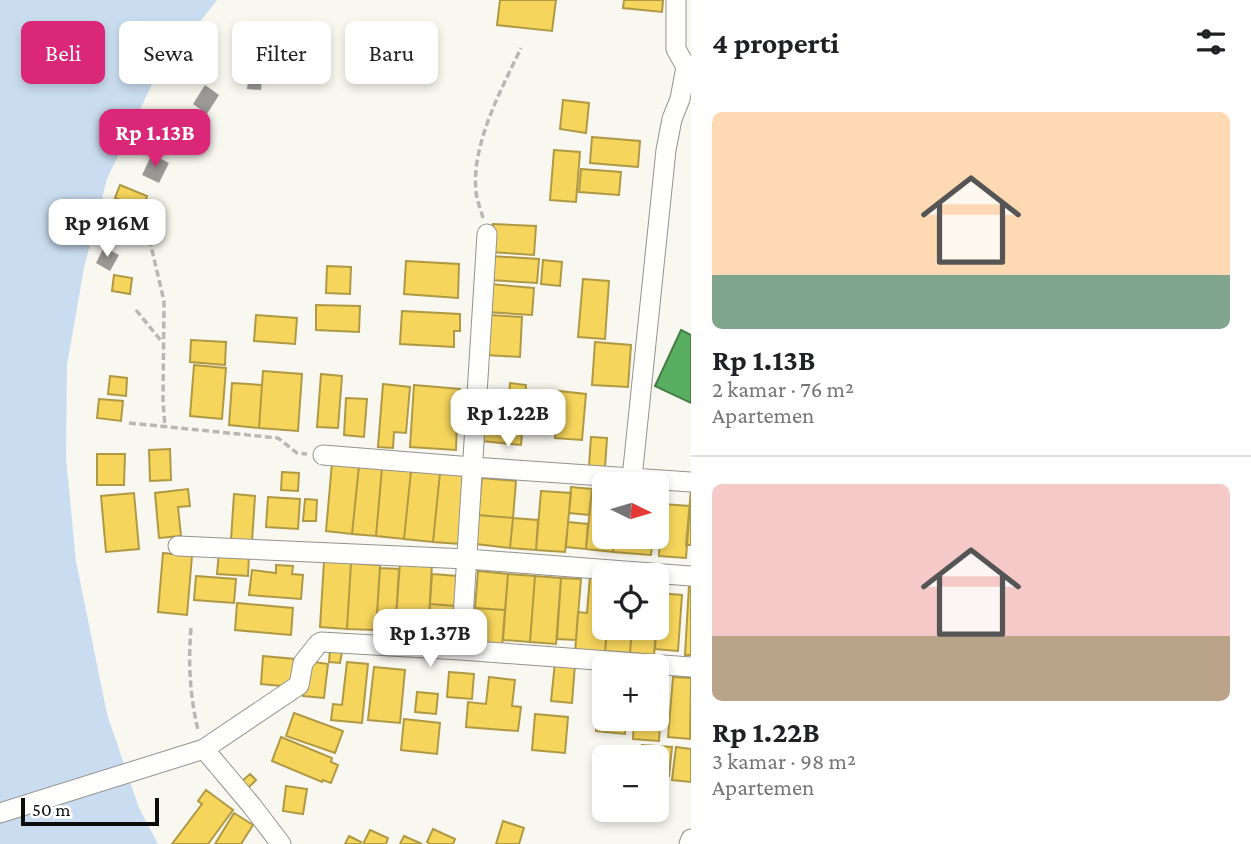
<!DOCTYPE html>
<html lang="id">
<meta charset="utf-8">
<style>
:root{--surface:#fff;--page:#f2f2f2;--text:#202124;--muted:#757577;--line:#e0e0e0;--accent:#db2777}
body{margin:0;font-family:"Crimson Pro",serif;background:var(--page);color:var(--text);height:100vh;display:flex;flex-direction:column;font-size:26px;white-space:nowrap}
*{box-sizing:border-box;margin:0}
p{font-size:23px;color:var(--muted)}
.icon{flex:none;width:38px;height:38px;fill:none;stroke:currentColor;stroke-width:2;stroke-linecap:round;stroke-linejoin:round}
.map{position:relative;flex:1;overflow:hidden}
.panel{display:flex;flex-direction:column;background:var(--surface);width:560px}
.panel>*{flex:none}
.hud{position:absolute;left:21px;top:21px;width:564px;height:63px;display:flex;gap:14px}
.needle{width:46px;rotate:95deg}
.controls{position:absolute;left:592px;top:472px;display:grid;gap:14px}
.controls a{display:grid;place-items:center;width:77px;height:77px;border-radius:10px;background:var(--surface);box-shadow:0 4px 10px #0003;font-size:35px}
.scale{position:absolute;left:21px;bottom:18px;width:138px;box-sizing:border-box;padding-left:7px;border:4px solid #0c0c0c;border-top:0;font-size:19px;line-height:24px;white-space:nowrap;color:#0c0c0c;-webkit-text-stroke:5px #fff;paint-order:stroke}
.price{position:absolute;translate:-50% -60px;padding:0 16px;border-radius:14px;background:#fff;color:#222;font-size:23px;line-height:46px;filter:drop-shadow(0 2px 4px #0008)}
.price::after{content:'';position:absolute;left:50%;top:42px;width:21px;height:16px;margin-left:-10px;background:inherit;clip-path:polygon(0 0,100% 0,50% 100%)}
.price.active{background:var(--accent);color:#fff}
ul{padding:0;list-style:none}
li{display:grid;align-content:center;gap:14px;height:371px;padding:0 21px}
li+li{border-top:2px solid var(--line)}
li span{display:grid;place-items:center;height:217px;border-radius:10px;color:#555}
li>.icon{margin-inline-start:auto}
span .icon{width:126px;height:126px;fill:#fffc;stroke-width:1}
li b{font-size:30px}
h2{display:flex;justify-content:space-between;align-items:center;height:84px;padding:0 21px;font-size:30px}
.pill{padding:0 24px;border-radius:10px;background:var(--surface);box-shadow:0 4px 10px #0003;font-size:24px;line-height:63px}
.pill.active{background:var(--accent);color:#fff}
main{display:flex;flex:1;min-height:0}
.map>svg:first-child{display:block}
.water{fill:#caddf0}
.homes{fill:#f6d55c;stroke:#b09944;stroke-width:2}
.public{fill:#5aae61;stroke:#437d48;stroke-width:2}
.building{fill:#9c9a96}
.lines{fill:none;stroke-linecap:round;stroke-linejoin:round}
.minor-casing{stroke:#93928f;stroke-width:21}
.path{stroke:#b7b7b5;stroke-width:3.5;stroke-dasharray:7 3.5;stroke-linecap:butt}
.minor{stroke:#fefefd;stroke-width:19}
</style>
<main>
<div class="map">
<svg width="691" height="844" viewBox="0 0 691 844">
<rect width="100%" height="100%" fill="#f9f8f0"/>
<path class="water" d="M0,0H217L153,82L107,179L84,268L67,365L66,458L76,561L107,714L139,808L158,844H0Z"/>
<path class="homes" d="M500,0H556L552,31L497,25Z
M624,0H663L662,12L623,8Z
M563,100L589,103L586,133L560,129Z
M592,137L640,141L638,167L590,163Z
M554,150L580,152L576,202L550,200Z
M581,169L621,172L619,195L579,192Z
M120,185L147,196L142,209L115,198Z
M493,224L536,226L534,255L491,252Z
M491,256L539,259L537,283L489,280Z
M543,260L562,262L560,286L541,284Z
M406,261L459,264L458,298L404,294Z
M327,266L351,267L350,294L326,293Z
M114,275L132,278L130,294L112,291Z
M583,279L609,281L605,339L578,337Z
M489,284L534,288L532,315L487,312Z
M316,305L360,306L359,332L316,330Z
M402,311L460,314V331H454V347L400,344Z
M256,315L297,318L295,344L254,341Z
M489,315L522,317L520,357L486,355Z
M191,340L226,342L225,365L190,362Z
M595,342L631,345L628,387L592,385Z
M194,365L226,368L222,419L190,416Z
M263,371L302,374L298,431L259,428Z
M321,374L342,376L338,428L317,427Z
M110,376L127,378L126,396L108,394Z
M232,383L262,385L259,428L229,425Z
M510,383L526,385L521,445L482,441L485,405L508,407Z
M383,384L410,387L406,433L394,432L393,448L378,447Z
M414,385L460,389L459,404H468L467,421H457L456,450L410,447Z
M559,391L586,394L582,440L555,438Z
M346,398L367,399L364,437L344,435Z
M99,399L123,401L121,421L97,418Z
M591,437L607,438L605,468L589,466Z
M170,449L171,480L150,481L149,450Z
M97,454H125L124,485H97Z
M332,463L359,466L352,534L326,531Z
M359,466L382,468L376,536L352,534Z
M382,468L411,471L404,539L376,536Z
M411,471L440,473L433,542L404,539Z
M282,472L299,473L298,491L281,490Z
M440,473L466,476L460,544L433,542Z
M482,478L516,481L513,518L478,515Z
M571,487L592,489L589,515L569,513Z
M188,489L190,506L178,507L181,536L159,538L155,493Z
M592,489L604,490V537H614L613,552L586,549Z
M691,489V545H686Z
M541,491L571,493L565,552L536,550Z
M134,493L139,549L106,552L101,496Z
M234,494L255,496L252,542L231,540Z
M268,497L300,499L298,529L266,527Z
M305,499L317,500L316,521H303Z
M662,504L690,506L686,558L659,556Z
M478,515L513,518L510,548L476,544Z
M513,518L538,520L536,550L510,548Z
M568,522L588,524L586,549L566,547Z
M614,537H653L651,555L613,552Z
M219,552L249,554L248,576L217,574Z
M163,553L192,556L187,615L158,612Z
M324,561L351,563L347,629L320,627Z
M400,562L432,564L428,634L395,632Z
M351,563L380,565L376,630L347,629Z
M276,565L293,566L292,574L303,575L301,599L249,595L252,570L276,573Z
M380,568L399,569L395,632L376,630Z
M478,571L508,574L505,610L475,608Z
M432,574L458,576L456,606L430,604Z
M508,574L535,576L530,642L503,640Z
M196,576L236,579L234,603L194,600Z
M535,576L561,578L556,644L530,642Z
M590,576L604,577V628H607L605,655L575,653L578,612L587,613Z
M561,578L581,579L576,640L557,639Z
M689,585H691V655H685Z
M656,590H659L654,655L630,653L632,628H656Z
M659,593L682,595L678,651L655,649Z
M237,603L293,608L291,635L235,630Z
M430,604L456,606L454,636L428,635Z
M475,608L505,610L502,646L472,644Z
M607,628H632L630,653L605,651Z
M330,650L342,652L340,663L329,662Z
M263,656L295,659L292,687L261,684Z
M308,661L328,664L324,698L303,696Z
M347,662L368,664L362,723L331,720L333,704L342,705Z
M555,662L575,664L572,703L551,701Z
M374,667L405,670L400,723L368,720Z
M449,672L474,674L472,699L447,697Z
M489,677L515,680L512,706L521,707L518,731L466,727L468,702L486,704Z
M673,677L691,678L690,739L668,737Z
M601,678H604V719H626L625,734L596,731Z
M417,692L438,694L436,714L415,712Z
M656,710L661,711L659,741L633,739L634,719H656Z
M294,713L343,731L335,753L286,736Z
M535,714L568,717L565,753L532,750Z
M404,719L440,723L437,754L401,750Z
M281,737L332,758L331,762L338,765L331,783L323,780L322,782L272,761Z
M642,745L672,747L669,776L656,774V758H640Z
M676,747L691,749V782L672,780Z
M250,774L256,780L248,788L242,781Z
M286,786L307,789L303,814L283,811Z
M206,790L233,810L208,844H172L202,804L198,801Z
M234,813L253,825L241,844H215Z
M503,821L524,828L519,844H496Z
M433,829L455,839L453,844H430L427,842Z
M370,830L388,838L386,844H363Z
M349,836L361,842L360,844H345Z
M404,836L422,844H400Z"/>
<path class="public" d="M681,330L691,335V403L655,386Z"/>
<path class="building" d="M249,71L263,72L261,90L247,89Z
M205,85L219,95L207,114L193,104Z
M152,154L169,163L159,183L142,175Z
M104,247L119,255L110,271L96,263Z"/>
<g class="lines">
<defs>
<path id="minor" d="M323,455L472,467L691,482
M632,478L666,150L672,119L680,99L686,67L676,49V0
M178,546L467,559L691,576
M461,650L487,234
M204,749L299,685L303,663L318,644L321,642L461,650L691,667
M0,813L204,749L252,806L281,844
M689,844L691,839"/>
</defs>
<use href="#minor" class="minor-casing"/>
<path class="path" d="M483,218C481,210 477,201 476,192C471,145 501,90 521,48
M147,229L164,301L163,401L165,427
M136,310L162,342
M129,423L278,438L297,453L307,454
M191,628C188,663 190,697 198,730"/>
<use href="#minor" class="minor"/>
</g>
</svg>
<div class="controls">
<a><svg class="needle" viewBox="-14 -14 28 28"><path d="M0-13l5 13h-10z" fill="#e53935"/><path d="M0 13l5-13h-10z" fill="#757577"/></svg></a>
<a><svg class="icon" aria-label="locate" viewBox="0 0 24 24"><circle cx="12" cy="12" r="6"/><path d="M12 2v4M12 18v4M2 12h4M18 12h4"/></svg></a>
<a>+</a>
<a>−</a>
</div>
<div class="scale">50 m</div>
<b class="price active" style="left:155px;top:169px">Rp 1.13B</b>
<b class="price" style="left:107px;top:259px">Rp 916M</b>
<b class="price" style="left:508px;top:449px">Rp 1.22B</b>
<b class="price" style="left:430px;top:669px">Rp 1.37B</b>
<div class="hud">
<a class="pill active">Beli</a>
<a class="pill">Sewa</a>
<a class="pill">Filter</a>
<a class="pill">Baru</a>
</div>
</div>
<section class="panel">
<h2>4 properti<svg class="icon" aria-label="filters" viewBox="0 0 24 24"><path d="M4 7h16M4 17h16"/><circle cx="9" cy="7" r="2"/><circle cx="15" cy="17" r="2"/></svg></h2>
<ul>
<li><span style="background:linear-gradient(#ffd9b3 75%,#7fa58c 0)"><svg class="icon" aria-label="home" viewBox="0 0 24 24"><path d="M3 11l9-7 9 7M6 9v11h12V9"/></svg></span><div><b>Rp 1.13B</b><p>2 kamar · 76 m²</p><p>Apartemen</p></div></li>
<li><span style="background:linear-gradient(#f6c9c9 70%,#b9a48a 0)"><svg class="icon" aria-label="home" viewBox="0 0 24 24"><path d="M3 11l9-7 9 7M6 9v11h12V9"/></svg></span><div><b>Rp 1.22B</b><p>3 kamar · 98 m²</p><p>Apartemen</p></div></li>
</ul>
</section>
</main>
